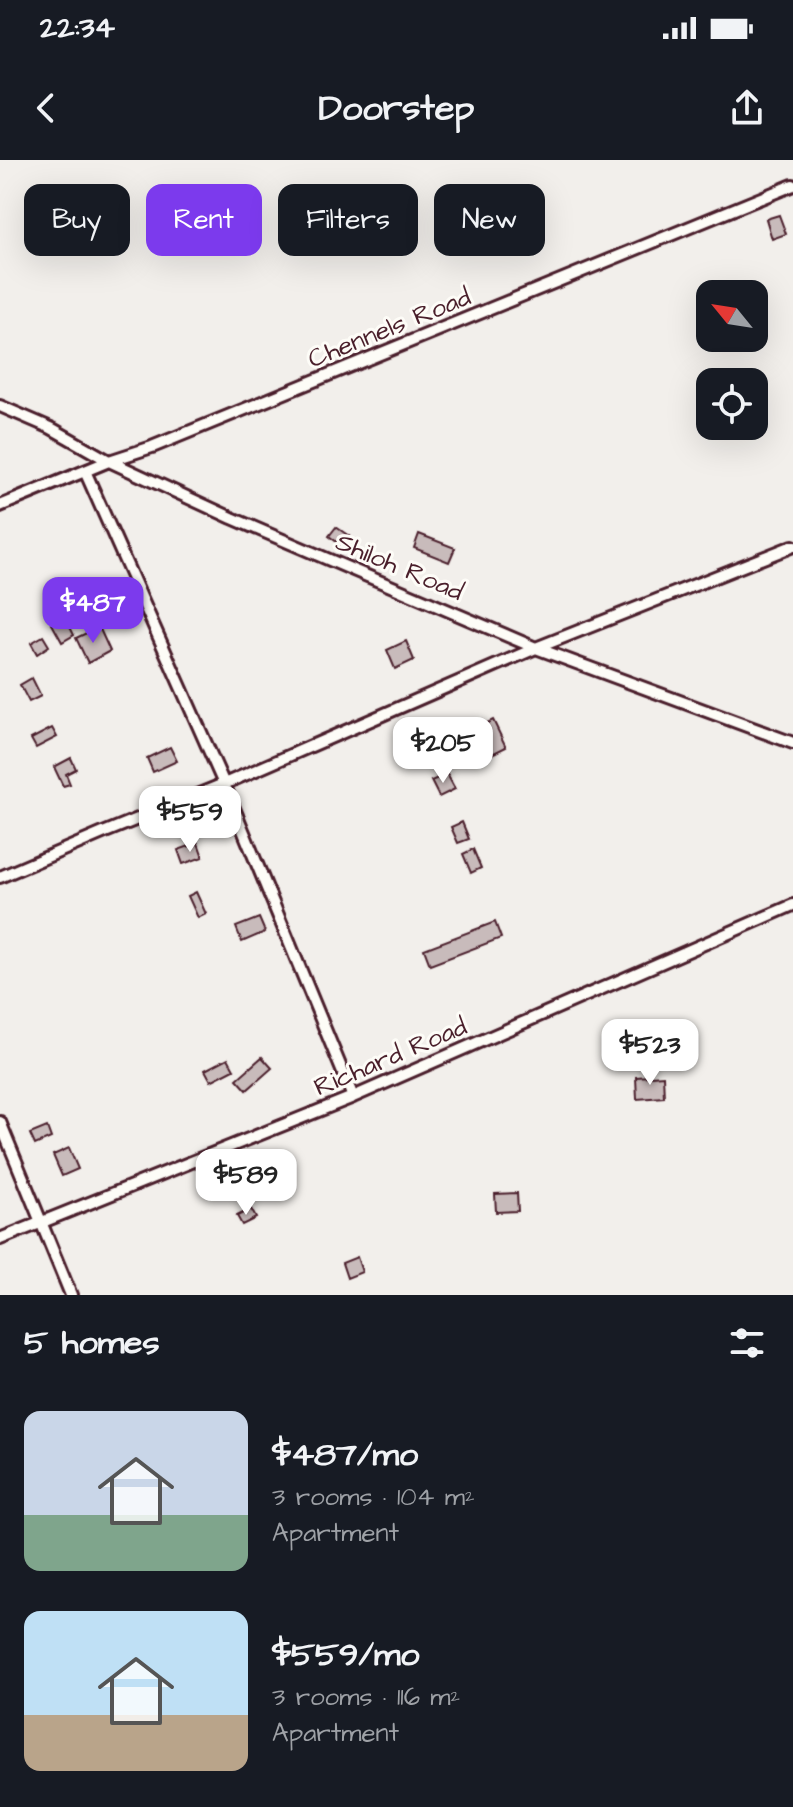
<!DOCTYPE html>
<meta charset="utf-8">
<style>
:root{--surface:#171b24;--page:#242831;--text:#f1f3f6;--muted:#9ea1a6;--accent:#7c3aed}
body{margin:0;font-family:"Architects Daughter",sans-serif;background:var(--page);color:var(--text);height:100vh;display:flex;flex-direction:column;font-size:30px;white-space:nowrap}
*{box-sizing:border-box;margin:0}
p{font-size:26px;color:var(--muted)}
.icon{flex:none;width:44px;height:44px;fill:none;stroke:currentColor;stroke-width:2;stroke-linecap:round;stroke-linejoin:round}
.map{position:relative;height:1135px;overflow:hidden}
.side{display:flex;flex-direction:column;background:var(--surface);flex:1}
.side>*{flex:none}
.guide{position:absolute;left:24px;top:24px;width:746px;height:72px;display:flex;gap:16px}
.needle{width:52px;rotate:300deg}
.fabs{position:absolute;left:696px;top:120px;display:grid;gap:16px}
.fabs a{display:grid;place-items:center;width:72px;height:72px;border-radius:16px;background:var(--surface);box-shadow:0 8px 32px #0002;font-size:40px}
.price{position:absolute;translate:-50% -68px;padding:0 18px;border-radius:16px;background:#fff;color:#222;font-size:26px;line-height:52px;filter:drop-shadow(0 2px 4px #0008)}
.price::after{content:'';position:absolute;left:50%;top:48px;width:24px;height:18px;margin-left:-12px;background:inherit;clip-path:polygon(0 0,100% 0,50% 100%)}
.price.current{background:var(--accent);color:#fff}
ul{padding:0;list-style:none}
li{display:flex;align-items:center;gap:24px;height:200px;padding:0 24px}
li span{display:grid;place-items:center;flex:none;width:224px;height:160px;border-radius:16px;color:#555}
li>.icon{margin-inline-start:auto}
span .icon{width:96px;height:96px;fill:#fffc;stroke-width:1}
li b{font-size:34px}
h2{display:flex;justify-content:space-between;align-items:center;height:96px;padding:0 24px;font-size:34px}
.tag{padding:0 28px;border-radius:16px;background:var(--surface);box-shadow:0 8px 32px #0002;font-size:28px;line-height:72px}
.tag.current{background:var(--accent);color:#fff}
.status{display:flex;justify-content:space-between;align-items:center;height:56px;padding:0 40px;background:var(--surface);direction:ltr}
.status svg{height:22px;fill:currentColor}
header{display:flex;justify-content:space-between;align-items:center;height:104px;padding:0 24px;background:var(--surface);font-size:36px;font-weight:800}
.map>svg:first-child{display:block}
.building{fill:#c8bbbb;stroke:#4a1f2b;stroke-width:2}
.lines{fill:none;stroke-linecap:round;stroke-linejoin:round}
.street-casing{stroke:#4a1f2b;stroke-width:16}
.street{stroke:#fdfcf7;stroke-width:10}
.labels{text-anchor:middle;stroke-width:6;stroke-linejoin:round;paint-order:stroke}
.street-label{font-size:26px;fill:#4a1f2b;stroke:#fdfcf7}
</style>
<div class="status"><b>22:34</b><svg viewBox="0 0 49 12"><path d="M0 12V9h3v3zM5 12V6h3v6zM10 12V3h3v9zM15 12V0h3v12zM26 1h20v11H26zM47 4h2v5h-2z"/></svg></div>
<header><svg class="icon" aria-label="back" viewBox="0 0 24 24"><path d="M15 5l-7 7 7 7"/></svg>Doorstep<svg class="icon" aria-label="share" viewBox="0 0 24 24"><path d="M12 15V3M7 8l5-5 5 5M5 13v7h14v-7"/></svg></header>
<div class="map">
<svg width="793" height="1135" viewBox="0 0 793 1135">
<rect width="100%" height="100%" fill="#f2efeb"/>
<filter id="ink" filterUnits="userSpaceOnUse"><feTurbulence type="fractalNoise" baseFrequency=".0125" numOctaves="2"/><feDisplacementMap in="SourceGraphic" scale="16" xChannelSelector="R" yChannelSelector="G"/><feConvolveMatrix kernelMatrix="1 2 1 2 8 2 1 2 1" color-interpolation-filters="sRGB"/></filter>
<g filter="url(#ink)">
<path class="building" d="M779,55L786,74L772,79L766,59Z
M336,367L349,376L342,386L329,376Z
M419,374L455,388L449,402L414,388Z
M65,457L74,475L62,482L52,464Z
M99,467L110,491L88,503L76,478Z
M43,476L49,486L37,494L31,483Z
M406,481L414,500L395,509L387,490Z
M32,518L41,536L29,542L20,525Z
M493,560L506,587L492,594L479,567Z
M52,568L57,577L36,588L31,579Z
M453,583L460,603L452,606L445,586Z
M170,587L177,601L153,612L147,598Z
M71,598L76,609L66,614L70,624L63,626L54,607Z
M447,614L455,629L439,637L431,621Z
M462,662L469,679L458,683L451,667Z
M198,683L203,697L183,704L178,690Z
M473,689L481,708L471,713L463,694Z
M196,732L206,754L198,758L188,736Z
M259,758L265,772L242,782L236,767Z
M495,762L501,778L430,805L424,789Z
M262,897L272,908L247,930L237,919Z
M228,898L234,909L211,921L205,910Z
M663,915L664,937L637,939L636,917Z
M47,967L51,978L35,985L30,974Z
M69,988L78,1009L62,1016L53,995Z
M239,1012L244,1025L226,1033L221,1019Z
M517,1033L518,1051L496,1052L495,1034Z
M251,1049L256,1058L242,1065L237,1056Z
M357,1097L362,1112L347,1118L342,1103Z"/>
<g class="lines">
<defs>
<path id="street" d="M0,246L51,268L109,301L232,358L353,410L536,488L793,583
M85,311L224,624L353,937
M0,346L109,301L152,287L793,25
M0,717L103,673L224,624L536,488L793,386
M0,962L71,1135
M0,1079L353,937L793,745"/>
</defs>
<use href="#street" class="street-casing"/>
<use href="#street" class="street"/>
</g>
</g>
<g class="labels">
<g class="street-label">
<text transform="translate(389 167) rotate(-22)" y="9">Chennels Road</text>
<text transform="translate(400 406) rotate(23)" y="9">Shiloh Road</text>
<text transform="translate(390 896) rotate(-23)" y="9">Richard Road</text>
</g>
</g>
</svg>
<div class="fabs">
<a><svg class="needle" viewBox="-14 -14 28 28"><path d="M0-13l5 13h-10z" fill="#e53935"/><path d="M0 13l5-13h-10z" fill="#9ea1a6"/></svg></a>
<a><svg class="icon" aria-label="locate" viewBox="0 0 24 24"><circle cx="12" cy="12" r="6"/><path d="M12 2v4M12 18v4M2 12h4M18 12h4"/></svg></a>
</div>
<b class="price current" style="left:93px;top:485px">$487</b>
<b class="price" style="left:443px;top:625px">$205</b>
<b class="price" style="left:190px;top:694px">$559</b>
<b class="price" style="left:650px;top:927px">$523</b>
<b class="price" style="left:246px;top:1057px">$589</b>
<div class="guide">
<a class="tag">Buy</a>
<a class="tag current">Rent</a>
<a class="tag">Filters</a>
<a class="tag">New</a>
</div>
</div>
<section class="side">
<h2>5 homes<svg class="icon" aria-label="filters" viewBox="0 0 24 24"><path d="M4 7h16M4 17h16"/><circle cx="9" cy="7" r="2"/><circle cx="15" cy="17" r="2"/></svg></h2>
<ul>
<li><span style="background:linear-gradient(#c9d6e8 65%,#7fa58c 0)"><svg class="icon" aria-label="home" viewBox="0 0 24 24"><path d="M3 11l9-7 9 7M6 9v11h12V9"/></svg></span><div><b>$487/mo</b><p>3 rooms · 104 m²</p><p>Apartment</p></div></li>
<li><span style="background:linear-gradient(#bfe0f5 65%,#b9a48a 0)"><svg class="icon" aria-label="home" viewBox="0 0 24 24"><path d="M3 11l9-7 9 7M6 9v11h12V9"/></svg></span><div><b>$559/mo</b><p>3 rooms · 116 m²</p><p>Apartment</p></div></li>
</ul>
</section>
